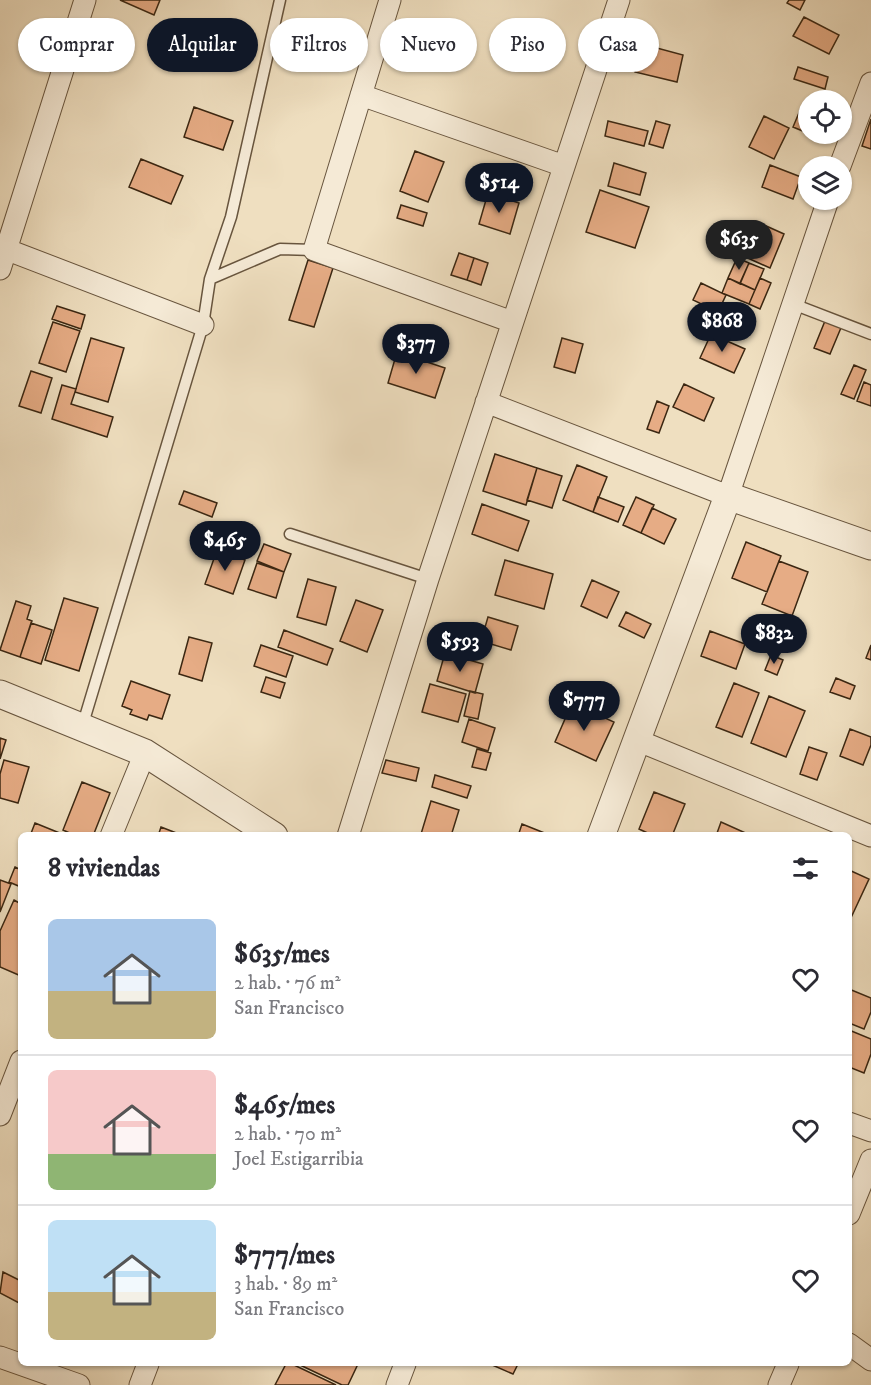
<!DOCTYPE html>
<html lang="es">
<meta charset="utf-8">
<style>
:root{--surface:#fff;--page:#f7f7f7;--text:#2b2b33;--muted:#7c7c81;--line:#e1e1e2;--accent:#111827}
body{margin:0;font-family:"IM FELL DW Pica",serif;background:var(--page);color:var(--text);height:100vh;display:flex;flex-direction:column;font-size:22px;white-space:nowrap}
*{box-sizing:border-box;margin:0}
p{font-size:20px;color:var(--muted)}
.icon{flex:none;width:33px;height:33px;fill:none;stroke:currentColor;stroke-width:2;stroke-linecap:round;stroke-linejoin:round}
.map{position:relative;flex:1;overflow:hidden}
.side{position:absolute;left:18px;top:832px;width:834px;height:534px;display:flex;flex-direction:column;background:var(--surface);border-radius:9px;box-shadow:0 2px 4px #0004}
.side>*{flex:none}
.banner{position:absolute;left:18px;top:18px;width:836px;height:54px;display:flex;gap:12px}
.fabs{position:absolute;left:798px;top:90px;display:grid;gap:12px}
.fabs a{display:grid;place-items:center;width:54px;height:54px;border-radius:50%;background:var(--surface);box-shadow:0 2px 4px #0004;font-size:30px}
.price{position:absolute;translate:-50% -51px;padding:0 14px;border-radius:21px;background:var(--accent);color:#fff;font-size:20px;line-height:39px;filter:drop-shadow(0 2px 3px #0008)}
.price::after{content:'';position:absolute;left:50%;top:36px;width:18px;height:14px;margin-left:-9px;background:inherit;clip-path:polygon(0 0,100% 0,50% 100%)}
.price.active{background:#222;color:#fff}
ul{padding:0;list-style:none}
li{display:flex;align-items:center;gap:18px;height:150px;padding:0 30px}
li+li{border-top:2px solid var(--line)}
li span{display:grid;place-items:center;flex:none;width:168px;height:120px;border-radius:9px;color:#555}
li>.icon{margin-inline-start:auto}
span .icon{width:72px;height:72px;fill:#fffc;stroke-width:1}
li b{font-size:26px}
h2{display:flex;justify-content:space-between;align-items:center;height:72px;padding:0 30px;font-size:26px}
.pill{padding:0 21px;border-radius:27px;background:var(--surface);box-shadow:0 2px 4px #0004;font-size:21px;line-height:54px}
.pill.active{background:var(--accent);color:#fff}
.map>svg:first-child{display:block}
.building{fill:#e6ac85;stroke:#3b2712;stroke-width:1.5}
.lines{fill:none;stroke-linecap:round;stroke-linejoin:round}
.service-casing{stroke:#68553e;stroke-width:13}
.minor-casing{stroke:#68553e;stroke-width:23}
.tertiary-casing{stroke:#68553e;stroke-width:29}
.service{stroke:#f5ead6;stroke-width:10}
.minor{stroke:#f5ead6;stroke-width:21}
.tertiary{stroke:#f5ead6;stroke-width:27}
</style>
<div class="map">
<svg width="871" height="1385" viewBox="0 0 871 1385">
<rect width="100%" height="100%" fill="#efdfc0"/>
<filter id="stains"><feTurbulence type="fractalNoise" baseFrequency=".00333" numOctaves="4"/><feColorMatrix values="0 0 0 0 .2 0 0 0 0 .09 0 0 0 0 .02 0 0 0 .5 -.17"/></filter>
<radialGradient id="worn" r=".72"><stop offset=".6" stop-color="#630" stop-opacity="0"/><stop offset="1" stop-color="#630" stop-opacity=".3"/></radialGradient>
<path class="building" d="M120,0H160L154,15Z
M789,0H805L800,10L787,3Z
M804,17L839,35L829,54L793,36Z
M189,26L217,38L206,65L178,54Z
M642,44L683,55L677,82L635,72Z
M798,67L828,77L825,89L794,79Z
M194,107L233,121L223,150L184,137Z
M801,108L808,111V134H818L817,137L793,127Z
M764,116L789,128L774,159L749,147Z
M871,119V149L862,146Z
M608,121L648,131L644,146L605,136Z
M656,121L670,125L663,148L649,144Z
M415,151L444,162L428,202L400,191Z
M141,159L183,176L171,204L129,187Z
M614,163L646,173L640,195L608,186Z
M770,165L801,177L793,199L762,187Z
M600,190L649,207L635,248L586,232Z
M488,193L519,203L510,234L479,224Z
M401,205L427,213L423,226L397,218Z
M755,221L784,234L770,268L741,255Z
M459,253L474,258L467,280L451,275Z
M474,258L488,263L481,285L467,280Z
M737,258L749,263L740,284L728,278Z
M308,260L333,268L314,327L289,320Z
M749,263L764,269L755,290L740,283Z
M728,278L755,290L749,304L722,293Z
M760,278L771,283L760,309L749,304Z
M701,283L726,295L718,312L693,300Z
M57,306L85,315L81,329L52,319Z
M827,316L843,323L830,354L814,348Z
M53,322L80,331L66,372L39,363Z
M711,334L745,349L734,373L700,358Z
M91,338L124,348L108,402L75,392Z
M562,338L583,344L575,373L554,367Z
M397,352L445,368L435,398L388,383Z
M854,365L866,370L854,399L841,394Z
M31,371L52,378L41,413L19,406Z
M864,382L871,385V406L857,401Z
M684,384L714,398L704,421L673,407Z
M62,385L76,389L71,404L113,417L107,437L52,419Z
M657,401L669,406L659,433L647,429Z
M495,454L537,468L526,505L483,491Z
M577,465L607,477L593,512L563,500Z
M537,468L562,476L552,508L527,500Z
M184,491L217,503L212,517L179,504Z
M598,497L624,507L618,522L593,512Z
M636,497L654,505L641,533L623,525Z
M482,504L529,521L518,551L472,534Z
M652,508L676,519L664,544L641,533Z
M746,542L781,556L767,592L732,578Z
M264,544L291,554L284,572L257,561Z
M217,550L245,560L233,594L205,584Z
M505,560L553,574L544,609L495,595Z
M779,561L808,572L792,616L762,604Z
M257,563L284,572L276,598L248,589Z
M308,579L336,587L326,625L297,617Z
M592,580L619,592L607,618L581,606Z
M64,598L98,608L79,671L45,660Z
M356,600L383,610L367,652L340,641Z
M16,601L31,606L27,619L32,621L20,657L0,650Z
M626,612L651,624L644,638L619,626Z
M488,617L518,626L511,650L481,641Z
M31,623L52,630L41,664L20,657Z
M284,630L333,649L327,665L278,647Z
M710,631L745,644L736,669L701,656Z
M189,637L212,643L202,681L179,674Z
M261,645L293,656L286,677L254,666Z
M871,645V660L866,658Z
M445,653L483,664L475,693L437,681Z
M771,655L783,660L777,675L765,670Z
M266,677L285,683L280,698L261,692Z
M836,678L855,686L850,699L830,692Z
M131,681L170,695L162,719L149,715L147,720L130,714L132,710L122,706Z
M734,683L759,693L742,737L716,727Z
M430,684L466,694L458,722L422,712Z
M470,691L483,694L478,719L464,716Z
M769,696L805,711L786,757L751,743Z
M572,703L614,722L596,761L555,742Z
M469,719L495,728L488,751L462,742Z
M850,729L871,737V745L863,765L840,756Z
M0,738L6,740L0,759Z
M809,747L827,753L817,780L800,774Z
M477,749L491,753L486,770L472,767Z
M4,760L29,767L18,803L0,798V774Z
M386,760L419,768L416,781L382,773Z
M435,775L471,786L467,798L432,787Z
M82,782L110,793L93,836H76L63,830Z
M654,792L685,804L672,836H654L639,829Z
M431,801L459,810L451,836L421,834Z
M721,822L750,835V836H716Z
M35,823L67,836H30Z
M522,824L552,836H518Z
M161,827L184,836H158Z
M15,867L21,870V887L9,882Z
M849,870L869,879L849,922Z
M0,880L11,884L0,912Z
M14,900L21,904V976L0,967V931Z
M849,989L871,998V1012L864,1029L849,1023Z
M849,1030L871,1039V1054L864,1073L849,1067Z
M3,1272L21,1281V1304L0,1293Z
M286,1364H292L336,1385H275Z
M298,1364H358L348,1385H342Z
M490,1364H518L513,1374Z"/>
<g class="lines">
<defs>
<path id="service" d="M210,279L280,249L314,250
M793,304L871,334
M290,534L428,579
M82,727L203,325L210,279L231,217L280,0"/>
<path id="minor" d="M390,0L314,250L512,322
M361,95L564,166
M840,166L871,83
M0,247L203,325
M0,269L85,0
M486,402L728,496L828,200
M639,741L871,836
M111,836L145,753
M348,836L428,579L619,0
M0,1115L21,1061
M849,1123L871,1131
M849,1214L871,1160
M849,1344L871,1360
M0,1357L79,1385
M140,1385L148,1364
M397,1385L405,1364
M779,1385L788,1364"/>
<path id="tertiary" d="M0,694L145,753L274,836
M601,836L728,496L871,546"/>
</defs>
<use href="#service" class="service-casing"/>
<use href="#minor" class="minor-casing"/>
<use href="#tertiary" class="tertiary-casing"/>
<use href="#service" class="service"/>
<use href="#minor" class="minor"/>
<use href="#tertiary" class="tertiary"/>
</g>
<rect width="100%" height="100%" filter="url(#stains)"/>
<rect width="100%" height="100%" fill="url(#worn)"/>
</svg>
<div class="fabs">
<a><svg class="icon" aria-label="locate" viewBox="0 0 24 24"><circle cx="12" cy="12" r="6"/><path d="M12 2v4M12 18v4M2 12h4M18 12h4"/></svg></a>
<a><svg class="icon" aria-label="layers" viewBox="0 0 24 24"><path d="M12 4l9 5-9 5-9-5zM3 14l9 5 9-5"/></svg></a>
</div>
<b class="price" style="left:499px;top:214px">$514</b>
<b class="price active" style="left:739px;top:271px">$635</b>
<b class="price" style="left:722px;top:353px">$868</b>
<b class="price" style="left:416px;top:375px">$377</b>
<b class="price" style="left:225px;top:572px">$465</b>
<b class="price" style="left:774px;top:665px">$832</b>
<b class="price" style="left:460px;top:673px">$593</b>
<b class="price" style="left:584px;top:732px">$777</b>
<div class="banner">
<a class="pill">Comprar</a>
<a class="pill active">Alquilar</a>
<a class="pill">Filtros</a>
<a class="pill">Nuevo</a>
<a class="pill">Piso</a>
<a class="pill">Casa</a>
</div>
<section class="side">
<h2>8 viviendas<svg class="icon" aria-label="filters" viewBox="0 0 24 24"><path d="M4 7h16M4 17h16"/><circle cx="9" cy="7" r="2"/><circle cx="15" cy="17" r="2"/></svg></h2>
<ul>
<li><span style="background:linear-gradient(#a9c7e8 60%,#c2b280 0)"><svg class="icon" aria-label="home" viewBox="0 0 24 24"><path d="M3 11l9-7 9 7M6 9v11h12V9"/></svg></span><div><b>$635/mes</b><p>2 hab. · 76 m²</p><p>San Francisco</p></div><svg class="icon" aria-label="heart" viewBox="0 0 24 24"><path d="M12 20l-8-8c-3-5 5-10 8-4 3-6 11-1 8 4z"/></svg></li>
<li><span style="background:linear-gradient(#f6c9c9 70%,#8fb573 0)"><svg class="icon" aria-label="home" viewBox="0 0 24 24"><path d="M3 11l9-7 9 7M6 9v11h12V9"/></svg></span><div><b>$465/mes</b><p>2 hab. · 70 m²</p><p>Joel Estigarribia</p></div><svg class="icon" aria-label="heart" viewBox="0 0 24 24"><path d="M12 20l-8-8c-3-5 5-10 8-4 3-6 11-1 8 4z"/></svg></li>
<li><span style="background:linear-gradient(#bfe0f5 60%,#c2b280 0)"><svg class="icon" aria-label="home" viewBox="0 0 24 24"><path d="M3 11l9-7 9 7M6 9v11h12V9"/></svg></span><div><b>$777/mes</b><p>3 hab. · 89 m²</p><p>San Francisco</p></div><svg class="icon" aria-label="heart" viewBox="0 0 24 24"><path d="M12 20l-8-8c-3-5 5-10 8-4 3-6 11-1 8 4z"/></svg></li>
</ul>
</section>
</div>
